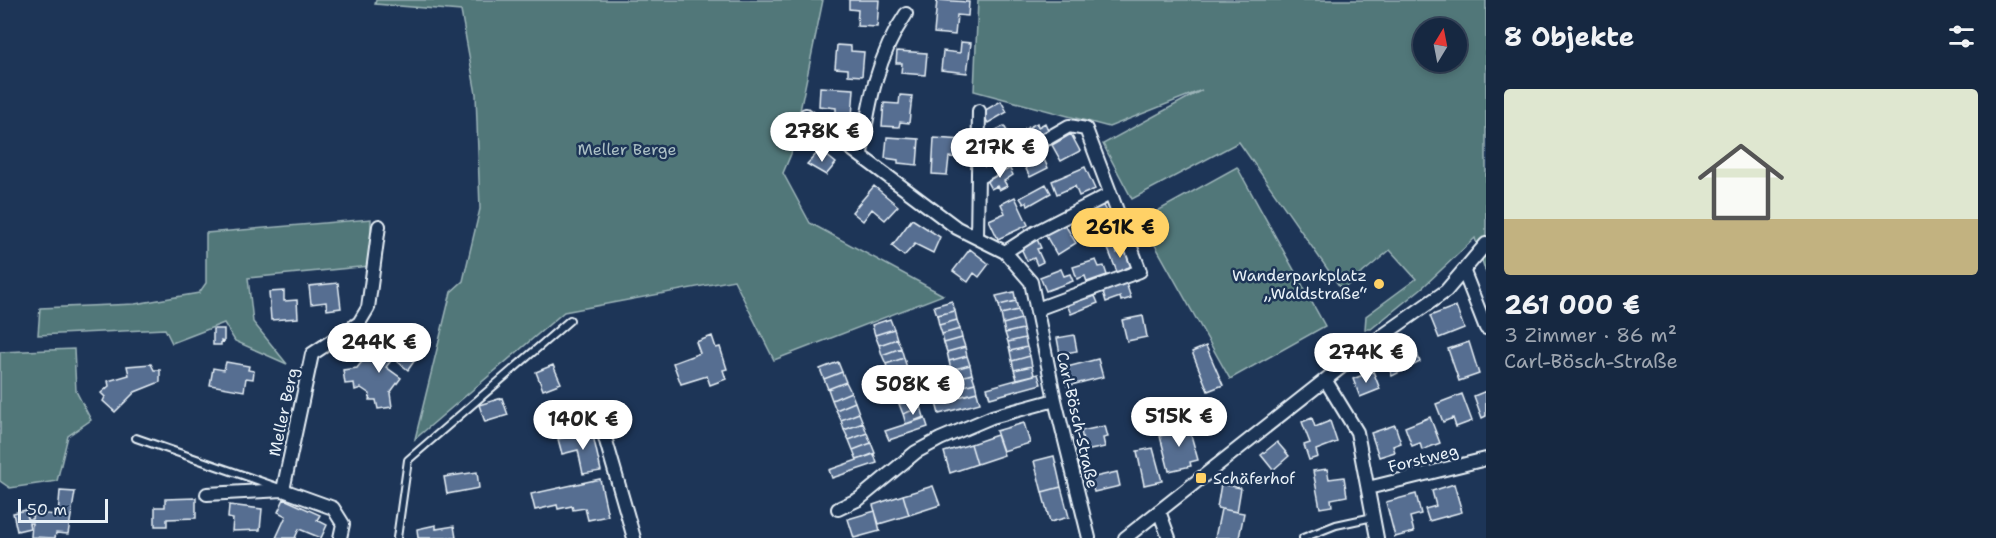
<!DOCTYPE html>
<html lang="de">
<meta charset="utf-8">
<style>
:root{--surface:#162841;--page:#1f3048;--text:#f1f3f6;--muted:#9ea6b1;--line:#35445a;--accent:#ffd166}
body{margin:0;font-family:"Shantell Sans",sans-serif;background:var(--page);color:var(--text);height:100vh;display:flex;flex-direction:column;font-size:22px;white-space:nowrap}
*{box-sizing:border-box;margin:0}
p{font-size:20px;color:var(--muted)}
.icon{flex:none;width:33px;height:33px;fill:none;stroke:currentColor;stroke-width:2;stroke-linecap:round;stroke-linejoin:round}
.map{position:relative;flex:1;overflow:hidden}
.details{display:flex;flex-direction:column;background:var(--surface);width:510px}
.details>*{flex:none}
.needle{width:39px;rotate:10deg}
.controls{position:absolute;left:1413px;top:18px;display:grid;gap:12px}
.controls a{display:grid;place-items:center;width:54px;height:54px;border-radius:50%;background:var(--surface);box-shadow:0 3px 9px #0003,0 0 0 2px var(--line);font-size:30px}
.scale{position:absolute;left:18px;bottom:15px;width:90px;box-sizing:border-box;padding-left:6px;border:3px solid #e8f1f8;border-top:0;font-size:16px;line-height:21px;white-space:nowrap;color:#e8f1f8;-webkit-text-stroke:4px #1d3557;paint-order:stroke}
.price{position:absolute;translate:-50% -51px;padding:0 14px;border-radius:21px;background:#fff;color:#222;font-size:20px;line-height:39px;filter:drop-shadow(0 2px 3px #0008)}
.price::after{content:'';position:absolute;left:50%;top:36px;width:18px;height:14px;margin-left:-9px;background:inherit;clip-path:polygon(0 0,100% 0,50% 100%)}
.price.selected{background:var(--accent);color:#111}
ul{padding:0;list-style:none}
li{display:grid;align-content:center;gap:12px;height:318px;padding:0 18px}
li+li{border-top:2px solid var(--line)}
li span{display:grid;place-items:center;height:186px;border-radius:6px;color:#555}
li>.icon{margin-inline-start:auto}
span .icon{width:108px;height:108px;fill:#fffc;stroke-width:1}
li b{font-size:26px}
h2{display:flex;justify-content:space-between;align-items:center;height:72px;padding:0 18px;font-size:26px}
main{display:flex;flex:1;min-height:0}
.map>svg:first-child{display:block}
.green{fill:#517779;stroke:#9cb4b8;stroke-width:1.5;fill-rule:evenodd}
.building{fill:#576e91;stroke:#e8f1f8;stroke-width:1.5}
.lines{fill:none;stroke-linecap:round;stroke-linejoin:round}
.lane-casing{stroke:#e8f1f8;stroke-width:10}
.street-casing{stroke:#e8f1f8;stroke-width:16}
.lane{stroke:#1d3557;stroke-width:6}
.street{stroke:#1d3557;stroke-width:12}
.poi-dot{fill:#ffd166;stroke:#1d3557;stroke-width:2}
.labels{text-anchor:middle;stroke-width:5;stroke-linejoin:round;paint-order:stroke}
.park-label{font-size:16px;fill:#acc0c5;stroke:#1d3557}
.poi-label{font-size:16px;fill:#e8f1f8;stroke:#1d3557;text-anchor:end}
.street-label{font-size:16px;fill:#e8f1f8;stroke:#1d3557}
</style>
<main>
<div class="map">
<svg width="1486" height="538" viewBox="0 0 1486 538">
<rect width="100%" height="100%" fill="#1d3557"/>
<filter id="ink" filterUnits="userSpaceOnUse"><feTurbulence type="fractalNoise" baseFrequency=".0167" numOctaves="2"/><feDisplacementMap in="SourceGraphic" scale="12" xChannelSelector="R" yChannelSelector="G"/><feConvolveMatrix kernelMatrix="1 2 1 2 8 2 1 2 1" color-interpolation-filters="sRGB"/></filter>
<g filter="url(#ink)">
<path class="green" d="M376,0H823L791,154L783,173L810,223L943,295L774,360L734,280L564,312L415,439L451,292L463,281L480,209L476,94L461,11L375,4Z
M978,0H1486V273L1475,238L1423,287L1371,329H1365L1366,316L1416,279L1390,250L1342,290L1239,142L1132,199L1103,144L1202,90L1109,127L974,91ZM1424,28H1456V62H1424Z
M1237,167L1325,326L1230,379L1141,220Z
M371,219L370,266L248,278L253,322L287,364L235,341L224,323L172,343L165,329L38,335L40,308L135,304L199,293L206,283V233Z
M74,349L76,391L91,420L68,436L57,481L10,488L0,481V352Z"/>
<path class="building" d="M849,0H879L877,27L857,26L858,10L849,9Z
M937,0L969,2L968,16L957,15L955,35L934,33Z
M961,42L971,43L967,73L941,70L943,51L960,53Z
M837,45L851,46V51L864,52L862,76L848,75V69L835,68Z
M897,51L927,53L925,75L901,73L902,63H896Z
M820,87L854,89L852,117L836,116V108L819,106Z
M900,95L912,96L909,123L900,122L899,127L882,126L884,103L899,104Z
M1001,101L1007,112L988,123L982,112Z
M1037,123L1038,127L1045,123L1049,132L1024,144L1020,137L1027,133L1025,129Z
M1004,126L1017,148L1005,155L992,132Z
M1071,134L1080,151L1061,161L1052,145Z
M887,137L919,139L917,165L898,163V160L885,158Z
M934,138L964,140L963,158L949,157L947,175L932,174Z
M996,140L1005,155L992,163L983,147Z
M820,150L836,163L826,175L807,164Z
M1040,151L1048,168L1030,177L1022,161Z
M1009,167L1013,175L1004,181L1007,186L999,190L997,186L991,189L986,180Z
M1085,167L1095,189L1079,196L1075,186L1057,194L1052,181Z
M1046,184L1051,193L1028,206L1027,202L1024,204L1020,198Z
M874,186L898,206L885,220L872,209L863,221L852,212Z
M1015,197L1028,225L998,239L989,220L1005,213L1001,204Z
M1102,204L1108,215L1081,229L1076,218Z
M912,219L940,237L933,253L915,244L904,256L892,246Z
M1064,223L1076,243L1057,255L1045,234Z
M1037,239L1041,248L1037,249L1043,262L1037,265L1034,258L1027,261L1020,246Z
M1115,247L1117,253L1126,249L1132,266L1117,272L1108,249Z
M970,249L989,264L979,277L974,273L968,282L953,271Z
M1096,260L1099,267L1104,266L1107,275L1087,282L1085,276L1077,279L1073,267Z
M1061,269L1064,276L1070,274L1073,281L1046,291L1040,277Z
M1125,280L1131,298L1121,301L1120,297L1106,302L1102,288Z
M338,283L341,308L327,310L326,302L311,304L309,286Z
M284,291V301L297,300L298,318L271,320L269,292Z
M1014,292L1016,301L999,305L996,296Z
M1088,293L1090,298L1095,296L1098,303L1071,314L1066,302Z
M952,301L955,311L937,315L934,306Z
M1016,301L1018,310L1001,314L999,305Z
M1456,306L1464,328L1439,338L1430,316Z
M1018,310L1021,319L1003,324L1001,314Z
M955,311L957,320L939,325L937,315Z
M1143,316L1147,337L1127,341L1122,320Z
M890,319L894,329L875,335L872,325Z
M1021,319L1023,329L1005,333L1003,324Z
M957,320L960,329L942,334L939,325Z
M213,329H224V342L221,341V345H213Z
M894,329L897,339L879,345L875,335Z
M960,329L962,338L944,343L942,334Z
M1023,329L1025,338L1008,342L1005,333Z
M382,335L415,360L408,370L393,358L386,367L401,378L390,393L392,407L378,409L376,400H369L370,394L361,388L355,390L354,383L345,384L343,370L357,368L368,354L383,364L389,355L375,344Z
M1074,335L1077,351L1060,354L1057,338Z
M712,336L716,348L720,347L727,369L723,370L726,379L710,385L707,376L681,384L673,363L700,353L696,342Z
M962,338L965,347L947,352L944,343Z
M1025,338L1027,347L1010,351L1008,342Z
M897,339L901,348L882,355L879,345Z
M1469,342L1479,374L1459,381L1448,349Z
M1206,346L1223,385L1208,391L1192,352Z
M965,347L967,356L949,361L947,352Z
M1027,347L1030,356L1012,361L1010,351Z
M901,348L904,358L886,364L882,355Z
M1402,348L1405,356L1416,351L1420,362L1392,376L1384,355Z
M967,356L970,365L951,370L949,361Z
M1030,356L1032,366L1014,370L1012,361Z
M904,358L907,368L889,374L886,364Z
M1098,359L1103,377L1067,386L1063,368Z
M226,362L249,366L248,370L254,371L253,379L246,378L244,391L210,385L213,368L224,370Z
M838,362L842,372L824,379L820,369Z
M151,364L154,370H160V382L135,392L115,412L103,401L105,397L101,393L109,386L108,381L129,375L127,366Z
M553,365L561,383L543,390L536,372Z
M970,365L972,374L954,379L951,370Z
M1032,366L1034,375L1017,379L1014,370Z
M907,368L911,378L892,384L889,374Z
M1373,371L1380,389L1360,397L1353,379Z
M842,372L846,382L828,389L824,379Z
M972,374L975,383L956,388L954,379Z
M1038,374L1041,384L990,398L987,388Z
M911,378L914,388L896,394L892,384Z
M846,382L851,392L832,400L828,389Z
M975,383L977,392L959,397L956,388Z
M914,388L918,398L899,404L896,394Z
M1486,391V416L1482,418L1474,396Z
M851,392L855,402L836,410L832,400Z
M977,392L980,403L939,414L936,403Z
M1462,394L1472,421L1456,427L1453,418L1443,422L1436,404Z
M502,398L508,415L485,422L479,405Z
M918,398L921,407L903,414L899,404Z
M855,402L859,413L841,420L836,410Z
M921,407L924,417L906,424L903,414Z
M859,413L863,423L844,430L841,420Z
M1430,417L1440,443L1422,450L1420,443L1412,446L1405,427Z
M925,418L928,427L889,440L885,431Z
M1312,418L1315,427L1330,421L1337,442L1316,450L1318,457L1309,460L1304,445L1310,443L1302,422Z
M1184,422L1185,429L1189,428L1198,460L1190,462L1191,466L1169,471L1160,436L1172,433L1170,426Z
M863,423L867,433L849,440L844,430Z
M1024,423L1030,443L1003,451L996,431Z
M1395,425L1401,443L1393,446L1395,452L1379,457L1371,433Z
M1105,426L1108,437L1103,438L1105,447L1085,451L1081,431Z
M592,431L601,471L583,474L578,450L562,454L558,439Z
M867,433L871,443L853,450L849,440Z
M997,435L1004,455L977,464L971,444Z
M1277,442L1289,456L1273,470L1261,455Z
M871,443L875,453L857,460L853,450Z
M971,444L977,464L950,473L944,452Z
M1153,448L1162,481L1144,485L1137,451Z
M874,454L877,463L832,478L829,470Z
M1054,456L1061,487L1042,492L1034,461Z
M1327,469L1329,479L1344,477L1347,496L1331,499L1332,506L1320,508L1313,471Z
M477,472L479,488L447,494L444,477Z
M1117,472L1120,486L1094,492L1090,478Z
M600,479L608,516L588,520L585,508L573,510L572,506L558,509L557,505L535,510L531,494Z
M1221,484L1241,488L1237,512L1217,508Z
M1454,484L1462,512L1429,521L1425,509L1436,506L1432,491Z
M933,486L940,505L909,515L903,495Z
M1061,487L1069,517L1050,522L1042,492Z
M60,491L75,492L68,534L56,533L55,538L31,537L32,523H29L30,528L17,531L13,513L26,510L28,519H32L33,513L58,515Z
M1416,494L1421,514L1410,517L1414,532L1395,537L1386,502Z
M903,495L909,515L879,524L873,505Z
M196,498V518L167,519V526H155V507H165V499Z
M284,499L320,515L317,520L327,525L321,538L299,529L295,538H276L286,516L278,512Z
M229,505L262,509L260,530L232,531L233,519L228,518Z
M1221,509L1244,513L1239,538H1215Z
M875,511L880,531L854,538L848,519Z
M436,525V529L454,526L456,538H418L417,529Z"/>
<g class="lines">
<defs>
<path id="lane" d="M136,438L277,487
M397,538L408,460L570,320
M1303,538L1336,525L1373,517"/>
<path id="street" d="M806,115L957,228L1005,252L1031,282L1055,400L1089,538
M861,153C869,103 877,56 906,14
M978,178L1069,126L1086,129L1140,271L1037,309
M977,237L979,111
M1005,252L1036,232L1110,194
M1464,272L1486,328
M1326,381L1357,432L1377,538
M602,427L634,538
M1368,488L1486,459
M207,494L283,490
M838,509L859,499L916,452L940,439L992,417L1055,400
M1159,511L1169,538
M340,538L343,524L333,508L283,490L312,354L359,323L368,308L379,226
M1125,538L1368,346L1446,291L1486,244"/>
</defs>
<use href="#lane" class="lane-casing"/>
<use href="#street" class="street-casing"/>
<use href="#lane" class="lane"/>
<use href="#street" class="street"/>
</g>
</g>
<g class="poi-dot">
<circle cx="1379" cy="284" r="6"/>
<rect x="1195" y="472" width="12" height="12" rx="3"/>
</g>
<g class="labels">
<g class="park-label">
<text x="627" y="155">Meller Berge</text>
</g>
<g class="poi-label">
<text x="1367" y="281">Wanderparkplatz<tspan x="1367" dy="18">„Waldstraße“</tspan></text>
<text x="1213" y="484" text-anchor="start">Schäferhof</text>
</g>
<g class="street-label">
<text transform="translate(283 412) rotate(-78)" y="6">Meller Berg</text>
<text transform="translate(1078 420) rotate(77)" y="6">Carl-Bösch-Straße</text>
<text transform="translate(1423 458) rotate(-14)" y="6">Forstweg</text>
</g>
</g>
</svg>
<div class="controls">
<a><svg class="needle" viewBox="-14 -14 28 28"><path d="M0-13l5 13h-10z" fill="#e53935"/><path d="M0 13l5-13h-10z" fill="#9ea6b1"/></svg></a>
</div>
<div class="scale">50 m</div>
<b class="price" style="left:822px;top:163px">278K €</b>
<b class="price" style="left:1000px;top:179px">217K €</b>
<b class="price selected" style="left:1120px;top:259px">261K €</b>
<b class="price" style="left:379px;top:374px">244K €</b>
<b class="price" style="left:1366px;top:384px">274K €</b>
<b class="price" style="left:913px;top:416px">508K €</b>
<b class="price" style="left:1179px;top:448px">515K €</b>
<b class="price" style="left:583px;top:451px">140K €</b>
</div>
<section class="details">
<h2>8 Objekte<svg class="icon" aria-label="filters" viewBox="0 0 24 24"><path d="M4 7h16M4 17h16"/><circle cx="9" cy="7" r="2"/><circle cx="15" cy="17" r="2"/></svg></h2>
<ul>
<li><span style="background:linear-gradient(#dfe7d0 70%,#c2b280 0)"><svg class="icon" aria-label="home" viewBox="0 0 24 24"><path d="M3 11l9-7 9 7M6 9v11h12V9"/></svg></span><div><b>261 000 €</b><p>3 Zimmer · 86 m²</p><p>Carl-Bösch-Straße</p></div></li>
</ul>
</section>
</main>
